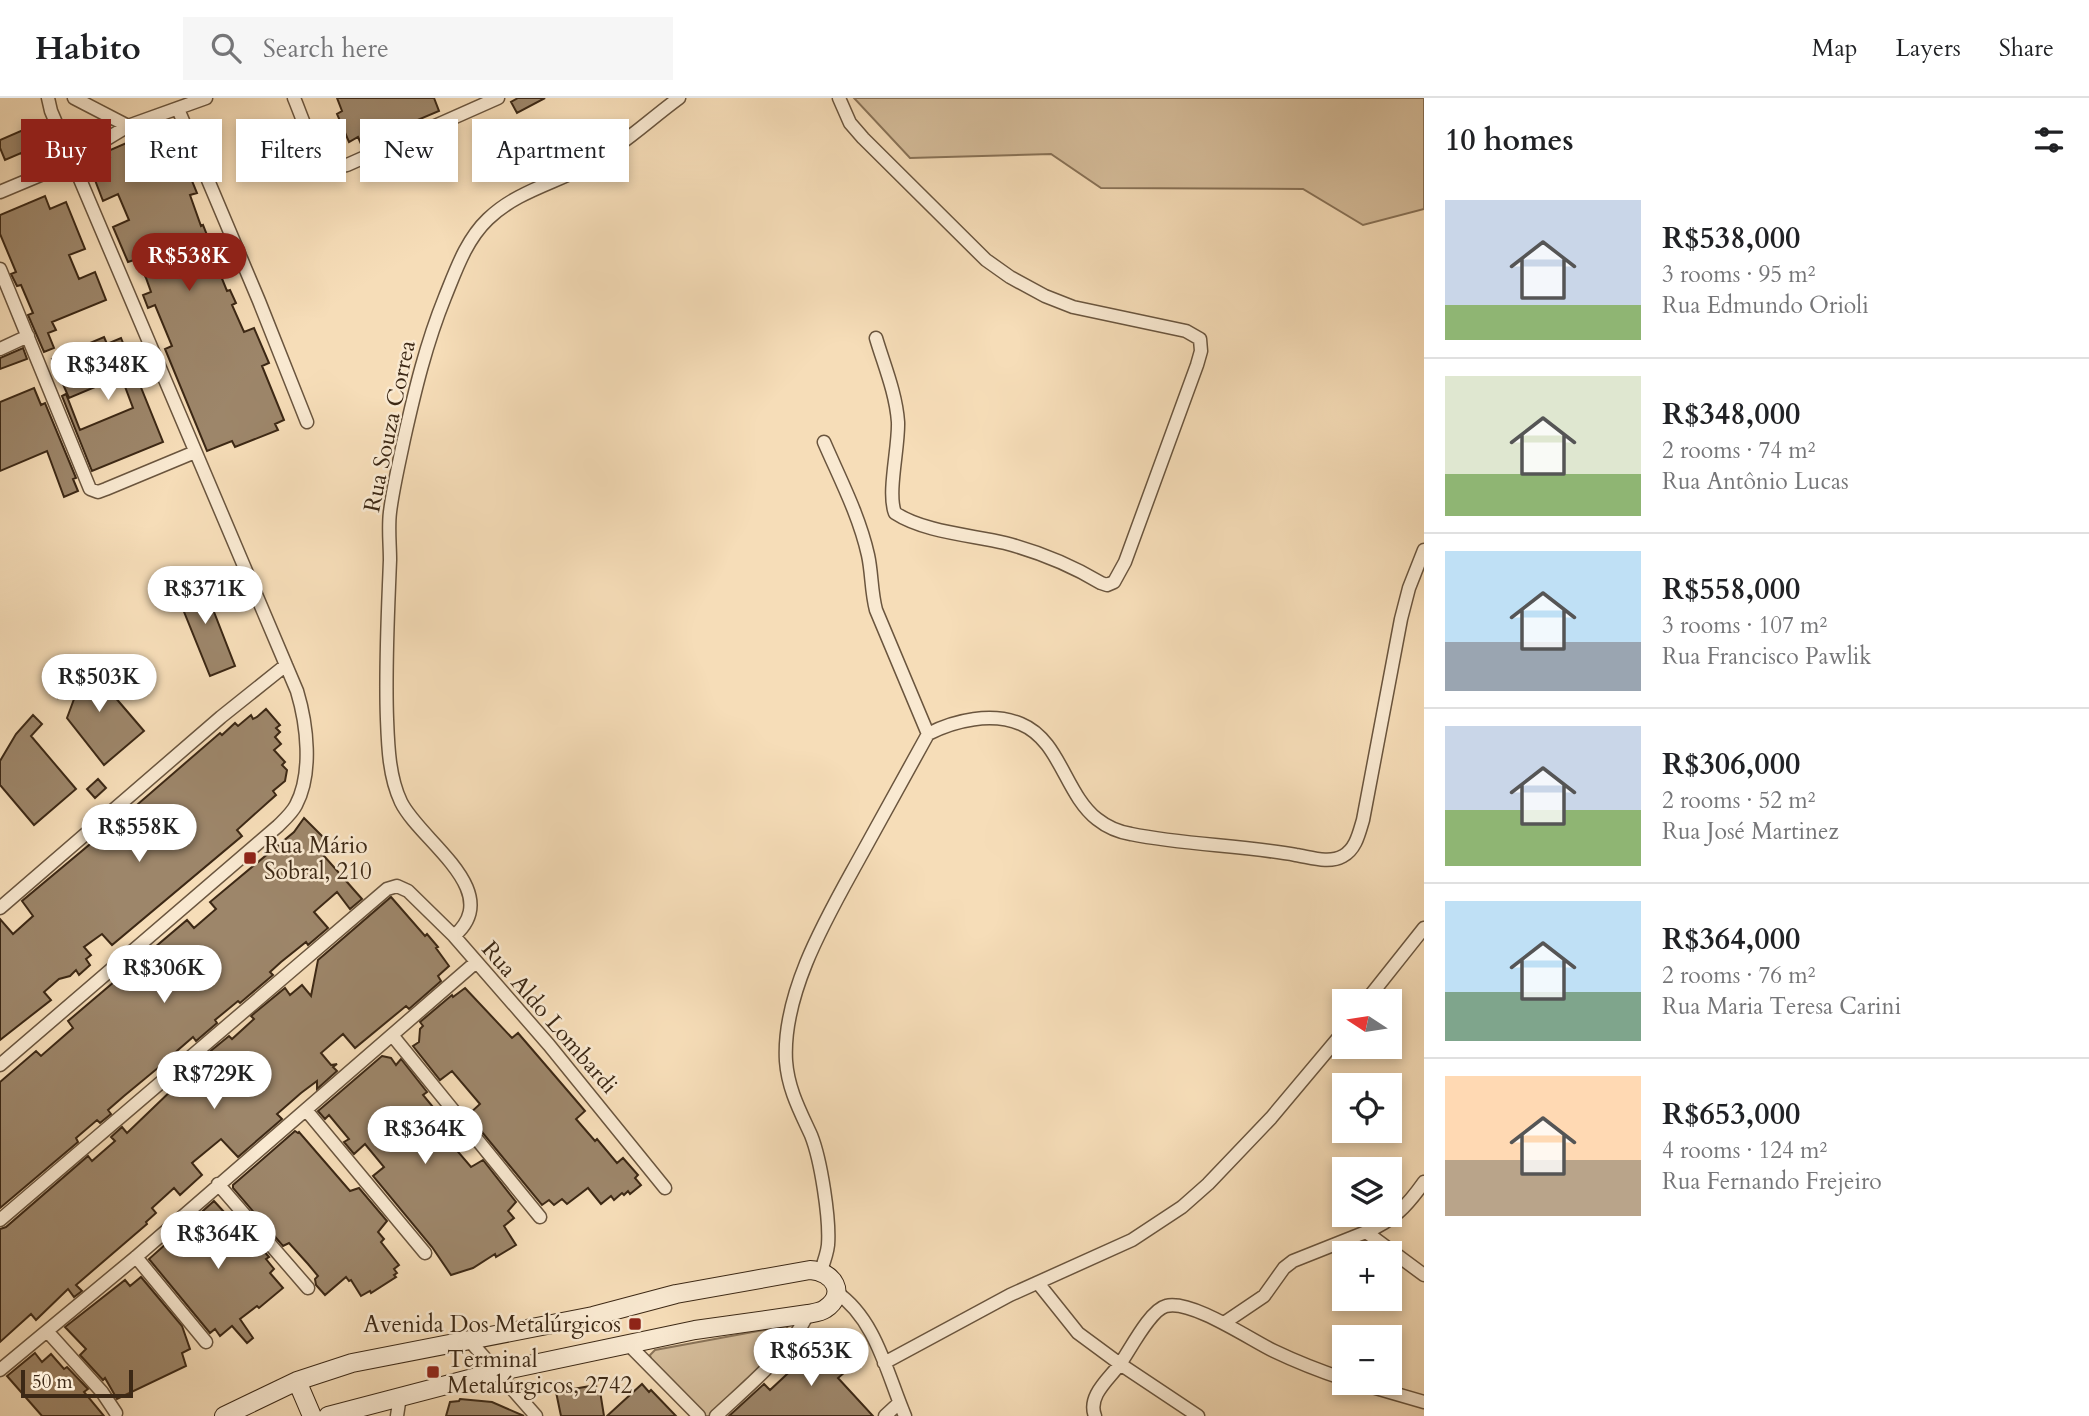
<!DOCTYPE html>
<meta charset="utf-8">
<style>
:root{--surface:#fff;--page:#f6f6f6;--text:#202124;--muted:#757577;--line:#e0e0e0;--accent:#8f2418}
body{margin:0;font-family:Cardo,serif;background:var(--page);color:var(--text);height:100vh;display:flex;flex-direction:column;font-size:26px;white-space:nowrap}
*{box-sizing:border-box;margin:0}
p{font-size:23px;color:var(--muted)}
.icon{flex:none;width:38px;height:38px;fill:none;stroke:currentColor;stroke-width:2;stroke-linecap:round;stroke-linejoin:round}
.map{position:relative;flex:1;overflow:hidden}
.side{display:flex;flex-direction:column;background:var(--surface);width:665px}
.side>*{flex:none}
.guide{position:absolute;left:21px;top:21px;width:665px;height:63px;display:flex;gap:14px}
.needle{width:46px;rotate:282deg}
.controls{position:absolute;left:1332px;top:891px;display:grid;gap:14px}
.controls a{display:grid;place-items:center;width:70px;height:70px;border-radius:0px;background:var(--surface);box-shadow:0 4px 10px #0003;font-size:35px}
.scale{position:absolute;left:21px;bottom:18px;width:112px;box-sizing:border-box;padding-left:7px;border:4px solid #3c2815;border-top:0;font-size:19px;line-height:24px;white-space:nowrap;color:#3c2815;-webkit-text-stroke:5px #f9e9d1;paint-order:stroke}
.price{position:absolute;translate:-50% -60px;padding:0 16px;border-radius:24px;background:#fff;color:#222;font-size:23px;line-height:46px;filter:drop-shadow(0 2px 4px #0008)}
.price::after{content:'';position:absolute;left:50%;top:42px;width:21px;height:16px;margin-left:-10px;background:inherit;clip-path:polygon(0 0,100% 0,50% 100%)}
.price.active{background:var(--accent);color:#fff}
ul{padding:0;list-style:none}
li{display:flex;align-items:center;gap:21px;height:175px;padding:0 21px}
li+li{border-top:2px solid var(--line)}
li span{display:grid;place-items:center;flex:none;width:196px;height:140px;border-radius:0px;color:#555}
li>.icon{margin-inline-start:auto}
span .icon{width:84px;height:84px;fill:#fffc;stroke-width:1}
li b{font-size:30px}
h2{display:flex;justify-content:space-between;align-items:center;height:84px;padding:0 21px;font-size:30px}
.pill{padding:0 24px;border-radius:0px;background:var(--surface);box-shadow:0 4px 10px #0003;font-size:24px;line-height:63px}
.pill.active{background:var(--accent);color:#fff}
header{display:flex;align-items:center;gap:42px;box-sizing:border-box;height:98px;padding:0 35px;background:var(--surface);border-bottom:2px solid var(--line)}
header strong{font-size:33px}
nav{display:flex;gap:38px;margin-inline-start:auto;font-size:24px}
.search{width:490px;height:63px;background:var(--page);display:flex;align-items:center;gap:18px;box-sizing:border-box;padding:0 24px;border-radius:0px;color:var(--muted);font-size:26px}
main{display:flex;flex:1;min-height:0}
.map>svg:first-child{display:block}
.green{fill:#d6be9c;stroke:#897358;stroke-width:2}
.building{fill:#9d866a;stroke:#3c2815;stroke-width:2}
.lines{fill:none;stroke-linecap:round;stroke-linejoin:round}
.street-casing{stroke:#6a553e;stroke-width:15}
.secondary-casing{stroke:#3c2815;stroke-width:20}
.street{stroke:#f9e9d1;stroke-width:12}
.secondary{stroke:#f9e9d1;stroke-width:18}
.poi-dot{fill:#8f2418;stroke:#f9e9d1;stroke-width:2.5}
.labels{text-anchor:middle;stroke-width:5;stroke-linejoin:round;paint-order:stroke}
.street-label{font-size:23px;fill:#3c2815;stroke:#f9e9d1}
.poi-label{font-size:23px;fill:#3c2815;stroke:#f9e9d1;text-anchor:start}
</style>
<header>
<strong>Habito</strong>
<div class="search"><svg class="icon" aria-label="search" viewBox="0 0 24 24"><circle cx="10" cy="10" r="6"/><path d="M15 15l6 6"/></svg>Search here</div>
<nav><a>Map</a><a>Layers</a><a>Share</a></nav>
</header>
<main>
<div class="map">
<svg width="1424" height="1318" viewBox="0 0 1424 1318">
<rect width="100%" height="100%" fill="#f6ddb8"/>
<filter id="stains"><feTurbulence type="fractalNoise" baseFrequency=".00286" numOctaves="4"/><feColorMatrix values="0 0 0 0 .2 0 0 0 0 .09 0 0 0 0 .02 0 0 0 .5 -.17"/></filter>
<radialGradient id="worn" r=".72"><stop offset=".6" stop-color="#630" stop-opacity="0"/><stop offset="1" stop-color="#630" stop-opacity=".3"/></radialGradient>
<path class="green" d="M854,0H1424V111L1363,127L1303,91L1101,90L1051,56L910,60Z
M786,1228L789,1232V1240L711,1318H705L651,1261L650,1257L655,1252Z"/>
<path class="building" d="M337,0H434L439,13L361,46L358,39L349,44L337,16L342,13Z
M518,0H545L517,15L511,4Z
M30,29L33,35L35,34L42,50L50,46L57,59L30,72L21,55L5,62L0,50V42Z
M163,29L172,33L175,40L168,44L179,70L183,69L185,74L188,73L197,95L190,97L201,128L203,127L209,142L216,140L222,154L216,157L220,165L216,166L227,193L230,192L236,205L232,207L244,234L254,230L269,265L262,268L284,322L275,326L278,332L235,349L232,343L207,353L165,251L172,248L155,207L148,210L143,197L151,194L146,180L137,161L128,164L113,129L129,122L118,96L103,103L90,69L110,59L108,53Z
M45,98L50,111L66,104L85,151L69,157L79,181L95,174L106,202L52,224L56,232L48,235L54,250L44,254L28,217L33,215L21,187L17,188L11,176L16,174L0,136V117Z
M104,239L107,246L121,240L163,344L92,373L62,298L66,296L80,332L133,310L121,278L69,300L52,261Z
M23,250L27,261L0,271V260Z
M34,290L41,307L45,305L76,380L73,381L78,393L64,399L47,353L0,373V304Z
M200,478L235,568L210,578L174,489Z
M114,565L113,579L102,584L144,633L104,667L67,620L77,593L58,600L53,590L60,586Z
M266,611L280,627L276,630L280,634L275,639L281,646L274,652L285,664L282,667L287,672L285,683L273,693L276,697L237,732L242,738L112,847L102,836L84,849L91,857L86,861L90,867L79,877L76,872L70,878L59,881L44,894L51,902L0,942V821L13,836L33,818L22,803L113,727L124,740L142,725L131,712L220,635L222,637L235,625L238,628L251,617L253,621L257,619Z
M33,617L42,626L31,638L76,691L34,727L0,687V663L16,636Z
M98,681L106,690L95,700L87,691Z
M304,720L326,742L317,750L362,801L350,811L337,794L314,814L328,830L308,847L306,844L281,864L270,874L273,877L240,905L238,903L215,922L217,925L196,943L193,939L170,959L173,963L162,972L159,969L124,998L108,1012L111,1016L100,1025L97,1022L76,1040L78,1044L0,1110V984L36,953L41,958L73,930L68,923L187,822L194,830L216,811L210,804L294,734Z
M391,799L425,838L427,836L438,849L436,850L449,868L438,878L441,883L409,911L406,908L355,950L343,936L321,955L331,967L337,966L333,969L337,973L317,991V983L301,995L277,1016L282,1021L238,1059L221,1041L192,1065L202,1077L180,1097L174,1090L152,1110L156,1115L146,1124L147,1126L76,1187L82,1193L74,1199L68,1191L36,1222L31,1216L0,1244V1131L6,1129L88,1058L92,1063L115,1043L111,1039L122,1029L127,1035L176,988L173,985L184,976L188,980L205,965L210,960L207,956L229,938L232,941L254,921L251,918L285,890L290,897L302,887L311,898L318,862Z
M465,890L512,940L518,935L561,985L585,1013L576,1021L595,1043L597,1041L617,1065L623,1060L638,1077L635,1080L641,1087L630,1096L628,1093L624,1097L622,1095L614,1102L611,1098L601,1106L588,1090L567,1106L562,1101L554,1107L549,1102L542,1107L468,1017L480,1006L452,973L440,982L413,948L419,944L420,931L423,928L420,924L452,897L453,899Z
M382,958L391,960L396,967L401,961L427,994L423,997L451,1031L456,1029L464,1039L453,1048L471,1069L483,1062L516,1104L508,1113L514,1120L504,1128L516,1147L496,1159L495,1156L473,1170L451,1177L432,1149L373,1078L384,1069L365,1046L354,1056L344,1044L349,1041L329,1017L325,1021L318,1013Z
M295,1033L298,1035L299,1034L350,1093L359,1090L387,1123L378,1134L384,1141L381,1144L399,1167L394,1171L397,1175L394,1177L396,1179L371,1195L370,1193L361,1198L351,1182L349,1183L346,1179L325,1197L316,1187L315,1181L318,1178L308,1166L289,1145L283,1148L233,1090V1087Z
M214,1103L235,1126L234,1118L269,1159L266,1161L274,1171L270,1175L283,1190L259,1210L257,1208L240,1221L253,1240L247,1245L232,1228L220,1238L215,1231L210,1235L149,1161Z
M141,1179L182,1228L190,1251L182,1255L186,1268L117,1301L105,1280L103,1282L80,1257L86,1251L65,1229L125,1182L130,1188Z
M848,1235L859,1262L838,1280L873,1318H729L764,1286L770,1292L801,1263L807,1268L838,1239Z
M35,1255L42,1264L51,1256L64,1271L67,1269L88,1291L84,1294L104,1318H42L7,1278Z
M642,1286L649,1294L651,1292L676,1318H607Z
M596,1287L597,1293H600L604,1318H561L556,1294Z
M460,1301L492,1304L524,1318H446L450,1304L459,1303Z"/>
<g class="lines">
<defs>
<path id="street" d="M74,0L128,28
M294,0C301,16 313,55 326,65C333,70 339,68 347,67L498,0
M839,0L850,25L863,40L986,162L1010,179L1045,198L1073,209L1186,233L1200,241L1201,253L1197,267L1125,464L1114,484L1107,487L1101,485C1071,467 1039,454 1005,445C971,437 924,434 895,415C887,395 899,349 898,324C896,295 884,267 876,240
M178,11L259,203L307,324
M0,94L62,68L128,28L206,0
M0,171L90,391L98,394L106,391L195,354
M0,251L28,238
M824,344C840,381 859,417 868,457C872,475 871,493 876,512L928,636
M0,810L221,619L286,567
M454,838C506,793 420,743 401,704C389,679 388,648 387,621C385,568 388,515 390,462C390,446 388,430 390,414C393,390 399,365 404,341C415,292 426,246 445,199C456,172 466,142 488,121C517,93 556,85 590,66C622,48 649,22 679,0
M1366,903L1424,830
M392,937L540,1119
M0,967L278,728C284,722 292,715 296,707C313,675 307,626 297,593L51,13L48,0
M306,1012L425,1155
M218,1086L308,1190
M0,1122L387,791L397,788L408,793L454,838L549,947L665,1090
M1366,1134C1393,1123 1407,1108 1424,1084
M136,1159L206,1244
M821,1172C824,1164 827,1156 828,1147C830,1121 821,1062 811,1037C800,1013 788,991 786,963C782,895 827,819 859,761C882,719 905,677 928,636C955,622 992,614 1021,626C1060,642 1065,696 1097,721C1107,729 1119,734 1131,736C1185,747 1241,747 1296,757C1310,759 1329,766 1343,758C1356,751 1359,735 1363,722L1401,521L1409,490L1424,452
M1038,1185L1078,1235L1120,1266C1130,1252 1150,1212 1166,1208C1191,1201 1251,1242 1274,1253C1297,1264 1320,1273 1344,1281
M836,1194C876,1221 887,1276 905,1318
M1224,1225L1264,1198L1284,1170L1293,1163L1366,1134L1424,1177
M47,1233L102,1294L116,1315
M469,1242L536,1318
M629,1247L699,1318
M884,1265L1010,1197L1132,1142L1182,1109L1208,1086L1271,1020L1344,933
M0,1272L136,1159L475,865
M1355,1284L1424,1304
M397,1318L400,1298
M716,1318C748,1288 788,1256 808,1216
M885,1318L899,1305
M1095,1318C1087,1298 1109,1281 1120,1266L1198,1318"/>
<path id="secondary" d="M297,1283L312,1318
M224,1318L297,1283L352,1265L593,1218L676,1196L810,1172C833,1173 848,1196 825,1211C821,1214 813,1215 808,1216L695,1232L496,1274L328,1318"/>
</defs>
<use href="#street" class="street-casing"/>
<use href="#secondary" class="secondary-casing"/>
<use href="#street" class="street"/>
<use href="#secondary" class="secondary"/>
</g>
<g class="poi-dot">
<rect x="243" y="753" width="14" height="14" rx="3.5"/>
<rect x="628" y="1219" width="14" height="14" rx="3.5"/>
<rect x="426" y="1267" width="14" height="14" rx="3.5"/>
</g>
<g class="labels">
<g class="street-label">
<text transform="translate(389 328) rotate(-78)" y="8">Rua Souza Correa</text>
<text transform="translate(550 919) rotate(49)" y="8">Rua Aldo Lombardi</text>
</g>
<g class="poi-label">
<text x="264" y="755">Rua Mário<tspan x="264" dy="26">Sobral, 210</tspan></text>
<text x="621" y="1234" text-anchor="end">Avenida Dos Metalúrgicos</text>
<text x="447" y="1269">Terminal<tspan x="447" dy="26">Metalúrgicos, 2742</tspan></text>
</g>
</g>
<rect width="100%" height="100%" filter="url(#stains)"/>
<rect width="100%" height="100%" fill="url(#worn)"/>
</svg>
<div class="controls">
<a><svg class="needle" viewBox="-14 -14 28 28"><path d="M0-13l5 13h-10z" fill="#e53935"/><path d="M0 13l5-13h-10z" fill="#757577"/></svg></a>
<a><svg class="icon" aria-label="locate" viewBox="0 0 24 24"><circle cx="12" cy="12" r="6"/><path d="M12 2v4M12 18v4M2 12h4M18 12h4"/></svg></a>
<a><svg class="icon" aria-label="layers" viewBox="0 0 24 24"><path d="M12 4l9 5-9 5-9-5zM3 14l9 5 9-5"/></svg></a>
<a>+</a>
<a>−</a>
</div>
<div class="scale">50 m</div>
<b class="price active" style="left:189px;top:195px">R$538K</b>
<b class="price" style="left:108px;top:304px">R$348K</b>
<b class="price" style="left:205px;top:528px">R$371K</b>
<b class="price" style="left:99px;top:616px">R$503K</b>
<b class="price" style="left:139px;top:766px">R$558K</b>
<b class="price" style="left:164px;top:907px">R$306K</b>
<b class="price" style="left:214px;top:1013px">R$729K</b>
<b class="price" style="left:425px;top:1068px">R$364K</b>
<b class="price" style="left:218px;top:1173px">R$364K</b>
<b class="price" style="left:811px;top:1290px">R$653K</b>
<div class="guide">
<a class="pill active">Buy</a>
<a class="pill">Rent</a>
<a class="pill">Filters</a>
<a class="pill">New</a>
<a class="pill">Apartment</a>
</div>
</div>
<section class="side">
<h2>10 homes<svg class="icon" aria-label="filters" viewBox="0 0 24 24"><path d="M4 7h16M4 17h16"/><circle cx="9" cy="7" r="2"/><circle cx="15" cy="17" r="2"/></svg></h2>
<ul>
<li><span style="background:linear-gradient(#c9d6e8 75%,#8fb573 0)"><svg class="icon" aria-label="home" viewBox="0 0 24 24"><path d="M3 11l9-7 9 7M6 9v11h12V9"/></svg></span><div><b>R$538,000</b><p>3 rooms · 95 m²</p><p>Rua Edmundo Orioli</p></div></li>
<li><span style="background:linear-gradient(#dfe7d0 70%,#8fb573 0)"><svg class="icon" aria-label="home" viewBox="0 0 24 24"><path d="M3 11l9-7 9 7M6 9v11h12V9"/></svg></span><div><b>R$348,000</b><p>2 rooms · 74 m²</p><p>Rua Antônio Lucas</p></div></li>
<li><span style="background:linear-gradient(#bfe0f5 65%,#9aa5b1 0)"><svg class="icon" aria-label="home" viewBox="0 0 24 24"><path d="M3 11l9-7 9 7M6 9v11h12V9"/></svg></span><div><b>R$558,000</b><p>3 rooms · 107 m²</p><p>Rua Francisco Pawlik</p></div></li>
<li><span style="background:linear-gradient(#c9d6e8 60%,#8fb573 0)"><svg class="icon" aria-label="home" viewBox="0 0 24 24"><path d="M3 11l9-7 9 7M6 9v11h12V9"/></svg></span><div><b>R$306,000</b><p>2 rooms · 52 m²</p><p>Rua José Martinez</p></div></li>
<li><span style="background:linear-gradient(#bfe0f5 65%,#7fa58c 0)"><svg class="icon" aria-label="home" viewBox="0 0 24 24"><path d="M3 11l9-7 9 7M6 9v11h12V9"/></svg></span><div><b>R$364,000</b><p>2 rooms · 76 m²</p><p>Rua Maria Teresa Carini</p></div></li>
<li><span style="background:linear-gradient(#ffd9b3 60%,#b9a48a 0)"><svg class="icon" aria-label="home" viewBox="0 0 24 24"><path d="M3 11l9-7 9 7M6 9v11h12V9"/></svg></span><div><b>R$653,000</b><p>4 rooms · 124 m²</p><p>Rua Fernando Frejeiro</p></div></li>
</ul>
</section>
</main>
